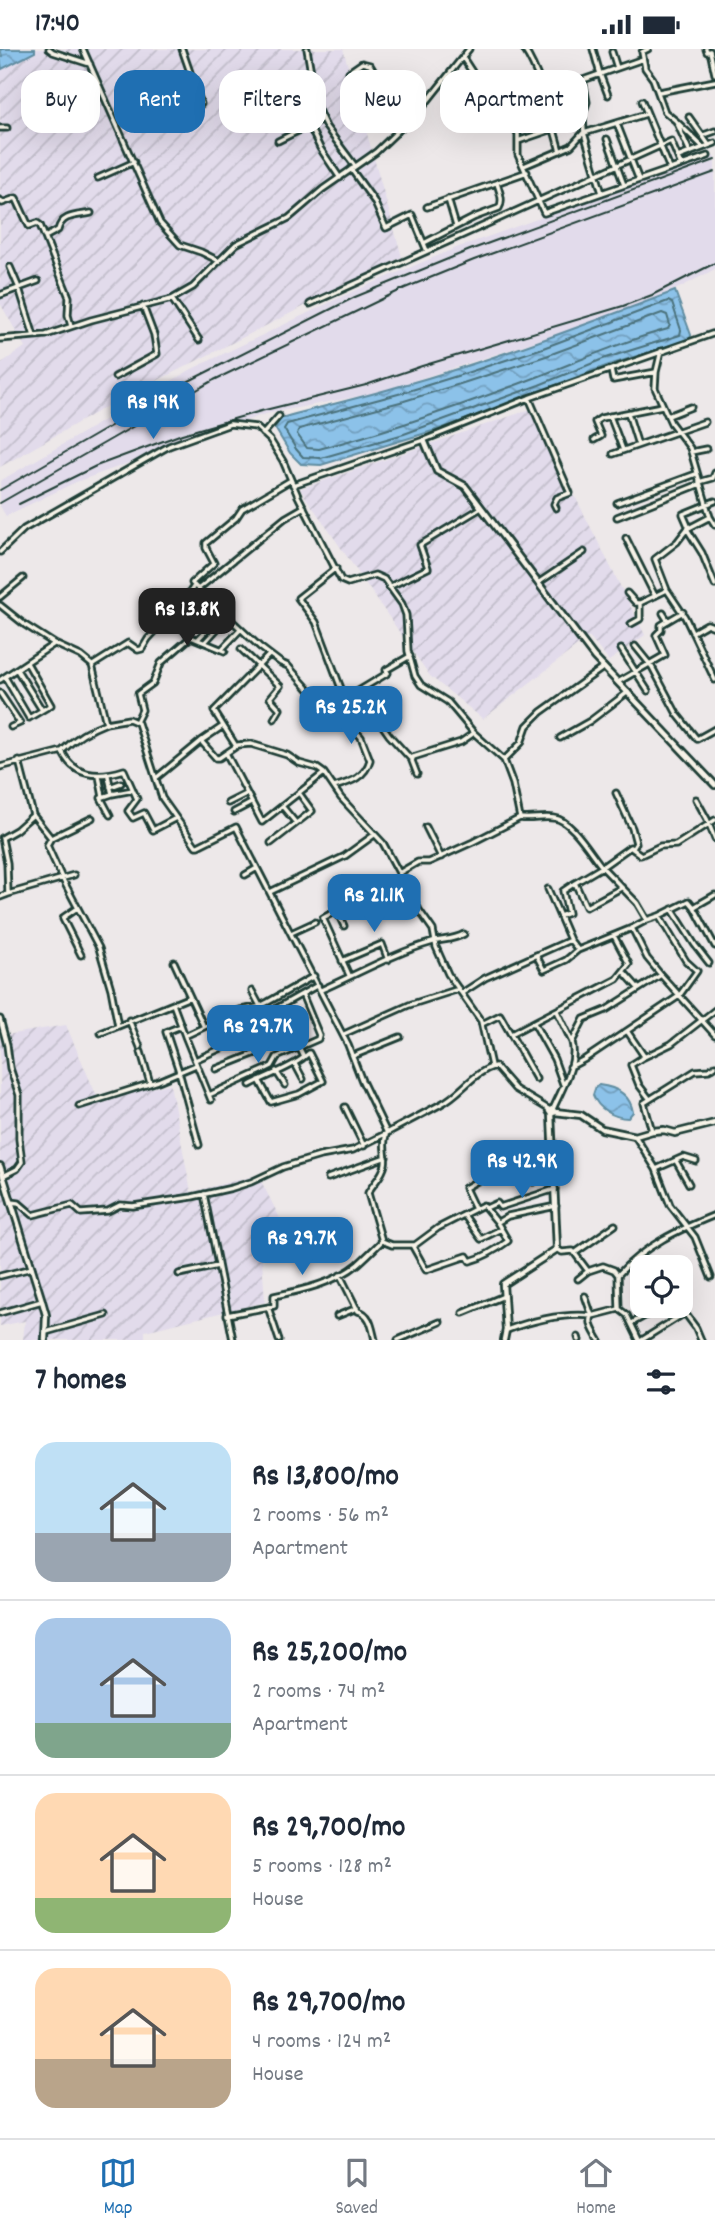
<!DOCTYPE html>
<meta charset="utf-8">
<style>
:root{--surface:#fff;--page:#f2f2f3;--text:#1f2937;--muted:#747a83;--line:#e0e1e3;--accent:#1f6fb2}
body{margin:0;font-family:Dekko,sans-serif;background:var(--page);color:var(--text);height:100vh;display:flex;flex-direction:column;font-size:26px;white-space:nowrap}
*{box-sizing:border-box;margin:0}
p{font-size:23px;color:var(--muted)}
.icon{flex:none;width:38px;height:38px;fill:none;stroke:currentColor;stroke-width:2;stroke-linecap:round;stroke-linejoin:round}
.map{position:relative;height:1291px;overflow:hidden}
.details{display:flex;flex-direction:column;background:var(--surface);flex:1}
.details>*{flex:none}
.hud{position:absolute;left:21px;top:21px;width:674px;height:63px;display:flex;gap:14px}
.buttons{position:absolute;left:630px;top:1206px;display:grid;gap:14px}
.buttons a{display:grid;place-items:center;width:63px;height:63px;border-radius:14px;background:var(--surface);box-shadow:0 7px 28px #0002;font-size:35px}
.price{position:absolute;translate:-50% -60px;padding:0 16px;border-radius:14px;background:var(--accent);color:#fff;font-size:23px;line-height:46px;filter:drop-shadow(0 2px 4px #0008)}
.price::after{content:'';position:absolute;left:50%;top:42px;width:21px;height:16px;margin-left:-10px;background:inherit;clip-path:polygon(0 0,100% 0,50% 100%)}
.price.active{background:#222;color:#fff}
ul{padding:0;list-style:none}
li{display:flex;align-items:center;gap:21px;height:175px;padding:0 35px}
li+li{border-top:2px solid var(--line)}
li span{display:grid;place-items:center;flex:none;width:196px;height:140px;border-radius:21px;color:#555}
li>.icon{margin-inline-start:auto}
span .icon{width:84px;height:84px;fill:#fffc;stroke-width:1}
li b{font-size:30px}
h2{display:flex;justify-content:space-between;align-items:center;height:84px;padding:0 35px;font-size:30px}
.chip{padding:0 24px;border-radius:21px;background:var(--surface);box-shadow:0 7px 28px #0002;font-size:24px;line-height:63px}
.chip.active{background:var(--accent);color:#fff}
.status{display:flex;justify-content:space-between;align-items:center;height:49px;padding:0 35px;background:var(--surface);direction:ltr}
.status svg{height:19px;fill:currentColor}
.tab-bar{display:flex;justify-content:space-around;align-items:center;height:98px;border-top:2px solid var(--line);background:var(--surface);font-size:19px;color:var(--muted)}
.tab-bar a{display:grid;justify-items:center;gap:4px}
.tab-bar .active{color:var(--accent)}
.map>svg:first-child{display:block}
.built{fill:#e2dbeb}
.industrial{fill:url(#industrial-furrows)}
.water{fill:url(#water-waves);stroke:#608da1;stroke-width:2}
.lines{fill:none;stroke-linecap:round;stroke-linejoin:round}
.shore{stroke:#4b727c;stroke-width:2}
.street-casing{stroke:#1f3d34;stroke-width:9}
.secondary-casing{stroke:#1f3d34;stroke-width:10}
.street{stroke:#f7f3e8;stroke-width:3.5}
.secondary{stroke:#f7f3e8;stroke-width:4.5}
.rail{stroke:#1f3d34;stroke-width:2}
</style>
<div class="status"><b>17:40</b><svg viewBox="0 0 49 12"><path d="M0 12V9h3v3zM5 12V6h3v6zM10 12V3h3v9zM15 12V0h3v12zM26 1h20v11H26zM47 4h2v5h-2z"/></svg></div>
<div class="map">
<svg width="715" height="1291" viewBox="0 0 715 1291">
<defs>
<pattern id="industrial-furrows" width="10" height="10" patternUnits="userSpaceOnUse" patternTransform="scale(1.75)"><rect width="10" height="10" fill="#e2dbeb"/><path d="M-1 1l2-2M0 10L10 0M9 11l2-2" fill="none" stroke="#c1bdca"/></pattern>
<pattern id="water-waves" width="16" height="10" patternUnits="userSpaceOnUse" patternTransform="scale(1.75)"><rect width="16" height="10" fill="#8cc2e9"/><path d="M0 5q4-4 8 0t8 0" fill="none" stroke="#729fbe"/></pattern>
</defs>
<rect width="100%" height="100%" fill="#ede8e9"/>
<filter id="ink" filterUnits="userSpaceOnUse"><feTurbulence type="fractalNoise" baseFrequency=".0143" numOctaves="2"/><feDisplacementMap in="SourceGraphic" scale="14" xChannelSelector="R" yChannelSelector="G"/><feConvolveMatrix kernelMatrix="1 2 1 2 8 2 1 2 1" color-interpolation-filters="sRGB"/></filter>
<g filter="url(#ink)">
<path class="built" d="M715,107V220L679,239L586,276L376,344L265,365L76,433L6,467L0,457V432L190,321L345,246L456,199Z"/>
<path class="industrial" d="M0,0H343L402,208L109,356L0,418V315L25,298L0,254Z
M531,360L645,586L609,612L589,588L483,670L430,627L300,440Z
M66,976L98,1050L170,1035L191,1143L258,1126L292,1193L262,1210L265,1253L145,1282V1291H23L25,1272L0,1277V987Z"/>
<path class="water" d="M0,0H35V3L2,20L0,9L2,7Z
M675,242L691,286L690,290L606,317L449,377L321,416L301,415L290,404L275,379L281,369C320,358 360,349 400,337C493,311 584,276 675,242Z
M599,1036C616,1038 630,1045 633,1063L628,1069C614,1069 598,1060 593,1046L596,1037Z"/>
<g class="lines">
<path class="shore" d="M668,252L672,254L681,281L680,286L603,310L539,336L404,385L321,409L303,408L296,400L284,380L287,375L402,344L457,327L543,299Z
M662,264L667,266L670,276L668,280C623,292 581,311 537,328C466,355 393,381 319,400L307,399L297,385L299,380L404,352L460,335L546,307Z"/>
<defs>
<path id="street" d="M49,0L53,3L90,15
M83,0L160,174L180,196L201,203L219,212
M182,0L201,55
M307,0L317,59L326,78L355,117
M524,0C543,29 550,69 560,102
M593,0L600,25L617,19
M648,0L642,3L645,19L653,30L665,63L676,72
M706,0L707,3L710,2L715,25
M612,3L617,19L643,10
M463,9L505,74L513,73L547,55
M659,43L715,32
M385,46L398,36L409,44
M642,52L670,120
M689,68L709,96
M505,74L514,77L518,85V106L544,164L708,107
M374,75L352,32L349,23L362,14L370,16L376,26L403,78
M617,75L639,131
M310,78L320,99L340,129
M0,79H7
M584,84L646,65
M704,86L715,82
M607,90L624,136
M278,92L322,70
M518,92L553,80
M690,103L676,72L703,98
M678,108L715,94
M524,117L571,97L584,83
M351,120L374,152L386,179L412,166L427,202
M98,129L134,113
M602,144L584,84L583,65L587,53L583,31L600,25L608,46
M448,150L456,177
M0,151L2,154L16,149L29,177L37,174L40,176L69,248L68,266L71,277
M427,158L527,123
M45,188L58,181C62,165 77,167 91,164
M424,194L475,168L499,159C504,151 499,142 497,134
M10,218L19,239L34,287
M0,246L38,232
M172,250L199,291
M310,255L671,92L681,116
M0,290L46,286L91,271L172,250L193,238L236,195L289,169L323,140L376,103L422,59L469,0
M611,321L613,331L656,323L661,302
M656,323L655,339L671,374L690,399L710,468L687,480L677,493L655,510L667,541L685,568L715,631
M115,328L157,305L154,286L143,257
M529,349L570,444L557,449L554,455L556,459
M628,364L638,396
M610,367L623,401
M668,367L691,358
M263,385L279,367
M594,391L601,387L595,373L601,369L662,357
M691,403L706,400
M613,405L705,373
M291,431L242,460L236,469L206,494V499L214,514L192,534L198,540L285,469L304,458
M699,433L713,429L715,424
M293,436L424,391L529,349L715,284
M617,454L696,425
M617,468L700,435
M710,468L715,476
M689,479L683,465L715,452
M687,480L702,504L715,536
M626,489L655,547
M0,503L24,480L169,397L230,375L256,378L270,391L283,412L298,447L341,531L348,534L375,526L384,530L402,555L406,566L408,602L415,627L421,636L448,653L474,684L504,711L513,735L520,769C531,771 543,767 554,769C572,771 591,805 602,818L630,798L641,806L660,797L676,796L715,771
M336,519L298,549L316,573L345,650L388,624L386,621L410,607
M538,534L584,503
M389,538L428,519L420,496L481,459
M198,540L260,598L281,614L288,617L311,643L326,653L347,673
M627,544L636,554H640L667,541
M0,548L23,529
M0,556L25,576L55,595L81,607L92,616L106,674L129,670L138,674L162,749L196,797H198L236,778L348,996L362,1032L387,1084C405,1074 423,1065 441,1055C461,1045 473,1023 495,1017L515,1040L550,1061
M663,564L668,572
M169,567L191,588L225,602
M631,575L640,570V554
M693,583L707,575L715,578
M198,590L223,564
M205,593L228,568
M635,597L652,618L677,665L697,690L715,680
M222,600L241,580
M241,600L280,637L270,649L280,660L274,670
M621,600L648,642
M93,616L128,594L138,601L142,600L148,590L186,549L194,537
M17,621L42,661
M5,628L29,669L51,656L27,614
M0,631L54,595
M618,633L665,606L656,586L661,581V576L683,563
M0,644L20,674L11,678
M353,666L364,662L375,666L389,686L410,709L461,693L474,684
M136,673L142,661L138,645L153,634L161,614L191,588
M106,674C90,680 74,690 62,702C74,729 99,729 124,721L137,750L128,762L133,769L144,764L153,781L176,769
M560,689L590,672L628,643
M201,692L223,677
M236,697L214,662L269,606
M226,704L262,773L324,724
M413,709L412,712L417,725
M504,711L521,694L527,677L541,663L604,618
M0,718L62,702
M99,727L103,748L112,745
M108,727L112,745L133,741
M156,729L201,692L216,709H219L238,696L251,695L287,706L299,714L317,719L324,724L341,749L383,794L419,861L433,881L436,898L448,925L481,972L491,1017
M110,738L121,734
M334,738C350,733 365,729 370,711L361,688L347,673L353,666L345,650
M616,744L632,779L636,794L633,799
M103,748L101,749L110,766
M696,750L707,770L715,790
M228,754L246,745
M282,757L296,774
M234,763L251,754
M33,766L51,789
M92,769L51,789L47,796L62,829L99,899L111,940L118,977
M426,778L441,808
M271,794L312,762L299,744
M399,824L418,813H429L473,793L520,769
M245,826L257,819
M548,840L570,891L578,901L632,879
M270,843L345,807L374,786
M8,845L74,826
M0,848L8,845L7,814L2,789L16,781L33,766L19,712
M694,858L715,846
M77,859L64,868L63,870L81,906
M672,860L695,896L709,914
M337,862L344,877
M560,867L568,864L563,842L575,834
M647,871L659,867L689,852L694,858L715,897
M291,884L315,873
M536,906L544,921L566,911L578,901
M342,912L382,895L388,911
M174,913L204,978
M624,923L639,940
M349,926L323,869L356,851L365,849L373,865
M661,926L715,986
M321,941C357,925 394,904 433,893C444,890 453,891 464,885
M252,942L260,957
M462,944L485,929L570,891
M173,955L190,948
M277,959L318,936
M557,962L572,993
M0,970L7,996L10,1019L19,1046V1090L22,1113L17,1120L3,1127
M129,971L140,998
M534,974L554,1010L563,1035
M482,975L500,966L536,1030
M181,977L166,983L178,1019L199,1096
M627,982L644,1007
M101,984L173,955L185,987
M344,985L409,956L459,940
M511,985L617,930L629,915L614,887
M141,1003L150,1034
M256,1004L267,999
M353,1007L400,988
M195,1011L249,987L240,961
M295,1015L303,1030
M570,1018L585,1010L679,947L697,922L686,912L659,867
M216,1020L256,1004L249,987L263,981
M276,1022L285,1036
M259,1031L271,1053L299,1045L323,1032L309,1004L304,1008
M250,1036C266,1027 291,1019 304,1008L299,998
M209,1046L266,1020L272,1017L277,1008L318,990L319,986L302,945
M649,1049L639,1036L631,1016L642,1009L671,995L715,961
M211,1051L185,987L240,961L258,958L268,953L314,927
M79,1057L158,1032L196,1016
M345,1058L364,1097
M553,1060C561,1041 578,1015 572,993L584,970L606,961L661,926L647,909L632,879L647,871L637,854L602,818L575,834L586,858L621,839
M652,1082L644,1054L695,1022L709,1021L715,1017
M635,1087L656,1120L670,1156L695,1188L711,1228
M676,1112L689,1135
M656,1120L683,1108L696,1112
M328,1129L386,1108
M533,1133L554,1118
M204,1145L233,1291
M11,1153L19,1154L33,1166L72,1156L81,1164L108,1162L120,1156L133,1157L192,1148L232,1139L251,1133L283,1118L320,1107L353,1101L387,1084
M486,1159L497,1154L500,1158L555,1140
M475,1160L465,1139L484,1128L485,1125L523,1108L553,1099
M464,1166L481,1190L501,1180
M498,1173L508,1167L556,1157
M382,1192L392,1196H415L438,1179L483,1156L497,1173L508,1192C496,1201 485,1208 470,1212L467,1207L426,1221L412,1196
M382,1192L368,1144C373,1134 383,1127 385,1115C387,1105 382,1096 386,1086
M557,1200L562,1203L573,1202L588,1222L603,1217L614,1221L618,1226
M575,1204L615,1176
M179,1225L218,1217
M340,1226L358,1262C371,1265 372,1280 375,1291
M0,1227L32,1219
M578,1230L588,1222
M679,1256L696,1279L701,1291
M268,1258L279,1291
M619,1260L627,1266L639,1291
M0,1264L42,1252
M463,1264L504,1247
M227,1266L274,1257V1247C303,1241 335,1234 358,1215C366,1208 374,1200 382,1192
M337,1267L357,1259
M632,1274L664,1256
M507,1281C534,1271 562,1264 592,1267L585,1247
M46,1283L106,1266
M578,1288L579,1291
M398,1291L440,1273
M599,1291C595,1284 588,1275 592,1267L619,1260L618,1226C645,1196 678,1181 715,1166
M642,1291L685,1264"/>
<path id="secondary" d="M424,391L437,422L465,437L594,608L715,736
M555,1063L551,1065L549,1062L552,1060L555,1063L581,1066L602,1080L635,1087L652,1082L664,1081L675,1084L715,1074
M0,1117L42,1252L46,1266L45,1291
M504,1291L506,1281L503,1235L557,1200L551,1065"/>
</defs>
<use href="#street" class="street-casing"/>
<use href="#secondary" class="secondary-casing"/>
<use href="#street" class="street"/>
<use href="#secondary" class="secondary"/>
<path class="rail" d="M0,441L185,334L355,248L470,201L715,111
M0,454L214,331L405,239L474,211L715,123
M19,455L96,417L182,385L261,362L366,336L422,317L623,257L652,246L715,214"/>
</g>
</g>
</svg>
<div class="buttons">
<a><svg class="icon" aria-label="locate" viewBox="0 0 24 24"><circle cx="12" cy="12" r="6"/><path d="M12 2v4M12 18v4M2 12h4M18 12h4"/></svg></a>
</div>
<b class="price" style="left:153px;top:392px">Rs 19K</b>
<b class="price active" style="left:187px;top:599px">Rs 13.8K</b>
<b class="price" style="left:351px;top:697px">Rs 25.2K</b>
<b class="price" style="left:374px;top:885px">Rs 21.1K</b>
<b class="price" style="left:258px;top:1016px">Rs 29.7K</b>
<b class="price" style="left:522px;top:1151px">Rs 42.9K</b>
<b class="price" style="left:302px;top:1228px">Rs 29.7K</b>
<div class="hud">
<a class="chip">Buy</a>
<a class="chip active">Rent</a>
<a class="chip">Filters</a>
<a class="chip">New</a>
<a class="chip">Apartment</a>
</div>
</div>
<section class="details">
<h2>7 homes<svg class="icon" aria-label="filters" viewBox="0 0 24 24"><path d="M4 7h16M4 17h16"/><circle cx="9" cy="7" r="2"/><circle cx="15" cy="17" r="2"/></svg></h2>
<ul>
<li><span style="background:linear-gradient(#bfe0f5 65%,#9aa5b1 0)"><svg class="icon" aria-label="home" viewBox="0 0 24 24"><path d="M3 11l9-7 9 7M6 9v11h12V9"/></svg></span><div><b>Rs 13,800/mo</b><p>2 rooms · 56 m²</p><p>Apartment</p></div></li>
<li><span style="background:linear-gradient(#a9c7e8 75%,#7fa58c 0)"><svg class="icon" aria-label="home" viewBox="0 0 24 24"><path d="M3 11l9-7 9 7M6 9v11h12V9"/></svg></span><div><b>Rs 25,200/mo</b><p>2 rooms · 74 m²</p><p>Apartment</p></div></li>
<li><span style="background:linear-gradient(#ffd9b3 75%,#8fb573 0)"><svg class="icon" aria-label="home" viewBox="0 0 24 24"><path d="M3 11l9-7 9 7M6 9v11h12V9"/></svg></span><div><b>Rs 29,700/mo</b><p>5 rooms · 128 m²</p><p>House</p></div></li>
<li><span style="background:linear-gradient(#ffd9b3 65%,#b9a48a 0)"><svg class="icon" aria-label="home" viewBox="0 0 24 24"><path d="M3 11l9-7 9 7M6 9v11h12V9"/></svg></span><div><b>Rs 29,700/mo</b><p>4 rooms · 124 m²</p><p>House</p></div></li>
</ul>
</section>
<nav class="tab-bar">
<a class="active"><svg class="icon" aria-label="map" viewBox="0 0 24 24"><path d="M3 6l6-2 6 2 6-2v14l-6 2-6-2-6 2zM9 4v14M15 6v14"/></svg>Map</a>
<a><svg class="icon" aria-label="saved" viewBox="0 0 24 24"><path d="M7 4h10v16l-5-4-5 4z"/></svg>Saved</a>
<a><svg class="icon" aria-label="home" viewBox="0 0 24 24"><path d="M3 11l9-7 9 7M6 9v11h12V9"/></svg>Home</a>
</nav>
